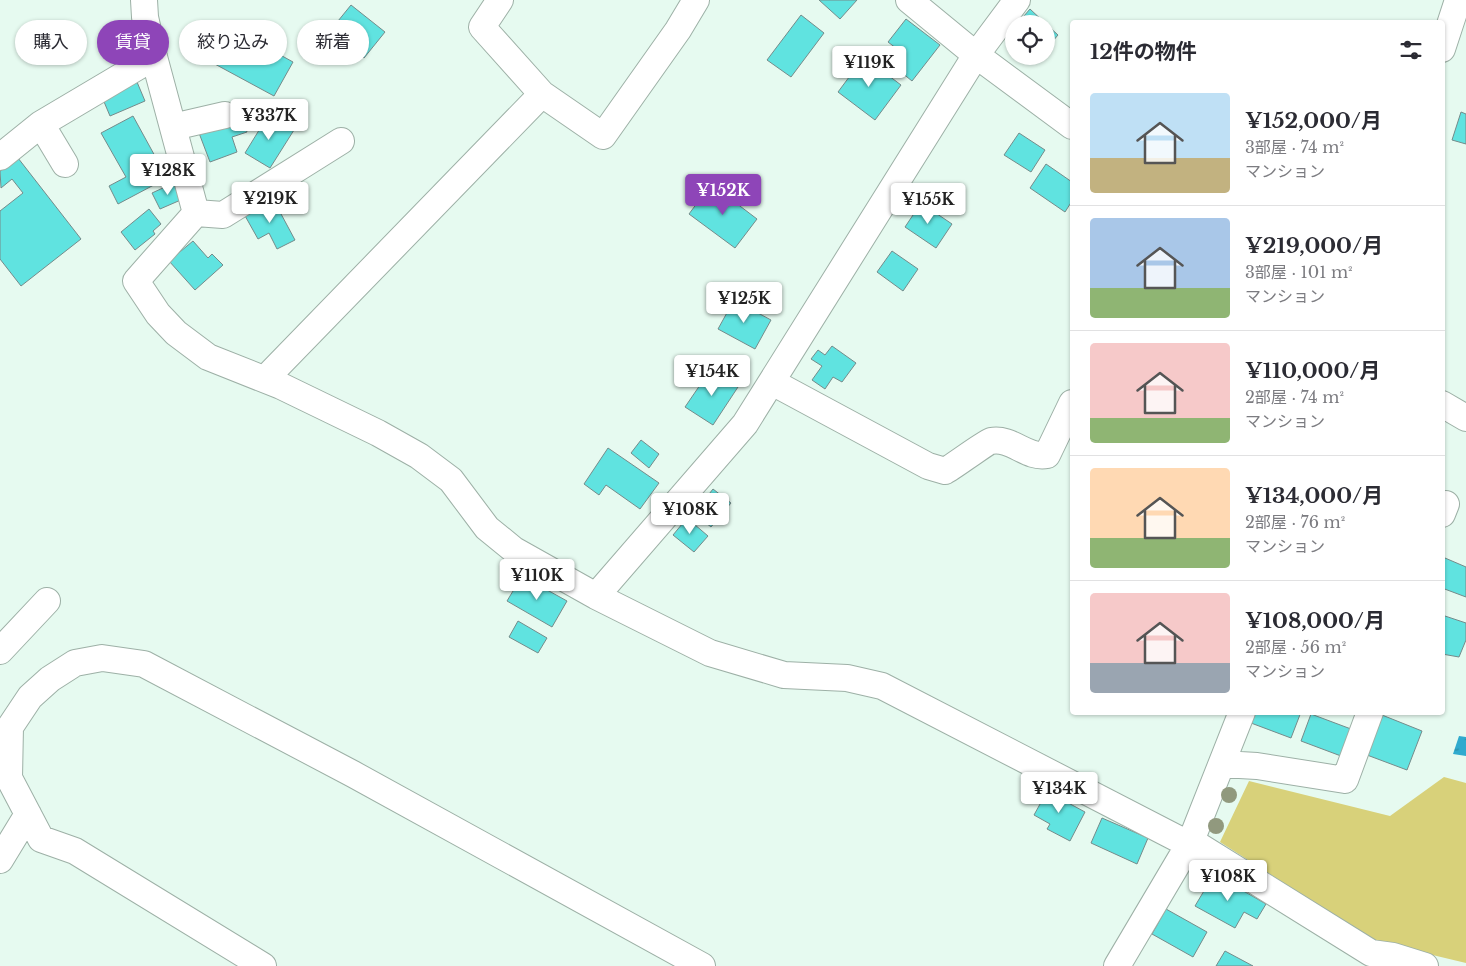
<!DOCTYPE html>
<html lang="ja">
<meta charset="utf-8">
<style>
:root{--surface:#fff;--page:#f2f2f3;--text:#2b2b33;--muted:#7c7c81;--line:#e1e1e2;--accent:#8e45b8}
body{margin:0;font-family:"Libre Baskerville","Noto Sans JP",serif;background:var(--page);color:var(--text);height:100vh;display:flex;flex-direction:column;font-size:19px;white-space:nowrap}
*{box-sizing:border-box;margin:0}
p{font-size:16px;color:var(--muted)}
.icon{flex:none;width:28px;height:28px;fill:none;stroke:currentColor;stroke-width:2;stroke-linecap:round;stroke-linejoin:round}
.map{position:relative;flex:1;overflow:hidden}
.drawer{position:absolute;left:1070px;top:20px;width:375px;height:695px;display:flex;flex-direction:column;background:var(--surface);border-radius:5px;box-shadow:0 1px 4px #0004}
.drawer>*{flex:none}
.hud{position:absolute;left:15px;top:20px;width:475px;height:45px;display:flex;gap:10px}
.fabs{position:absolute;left:1005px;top:15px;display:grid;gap:10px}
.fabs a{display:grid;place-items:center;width:50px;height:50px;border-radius:50%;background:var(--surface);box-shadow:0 1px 4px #0004;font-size:25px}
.price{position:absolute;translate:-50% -42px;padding:0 11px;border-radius:5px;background:#fff;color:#222;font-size:16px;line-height:32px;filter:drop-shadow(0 1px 2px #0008)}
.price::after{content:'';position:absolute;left:50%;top:30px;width:15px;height:11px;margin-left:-8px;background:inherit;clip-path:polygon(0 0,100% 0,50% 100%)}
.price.selected{background:var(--accent);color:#fff}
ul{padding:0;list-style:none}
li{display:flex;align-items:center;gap:15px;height:125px;padding:0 20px}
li+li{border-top:1px solid var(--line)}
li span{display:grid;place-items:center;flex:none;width:140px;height:100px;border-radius:5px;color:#555}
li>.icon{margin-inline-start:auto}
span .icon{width:60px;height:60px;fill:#fffc;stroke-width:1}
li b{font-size:21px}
h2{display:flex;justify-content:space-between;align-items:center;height:60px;padding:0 20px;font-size:21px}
.pill{padding:0 18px;border-radius:22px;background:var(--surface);box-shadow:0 1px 4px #0004;font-size:18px;line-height:45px}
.pill.selected{background:var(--accent);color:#fff}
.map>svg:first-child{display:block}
.garden{fill:#d8d17a}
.water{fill:url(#water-ripples)}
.building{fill:#60e3e0;stroke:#758b8a}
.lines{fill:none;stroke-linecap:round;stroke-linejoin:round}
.minor-casing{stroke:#9db0a6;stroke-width:28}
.minor{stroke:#fff;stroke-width:26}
.tree{fill:#91997e}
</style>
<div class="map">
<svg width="1466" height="966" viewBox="0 0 1466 966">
<defs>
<pattern id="water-ripples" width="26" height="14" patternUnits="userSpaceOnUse" patternTransform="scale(1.25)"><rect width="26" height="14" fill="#30aace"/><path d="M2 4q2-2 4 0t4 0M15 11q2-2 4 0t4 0" fill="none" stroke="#288ba7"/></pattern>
</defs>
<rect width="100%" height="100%" fill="#e6faf0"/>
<path class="garden" d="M1444,777L1466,783V963L1374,941L1220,842L1249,781L1390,816Z"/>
<path class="water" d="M1459,736L1466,737V756L1453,754Z"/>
<path class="building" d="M819,0H857L840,19Z
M351,5L385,32L364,58L343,41L340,49L325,37Z
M1030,9L1046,24H1017Z
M801,15L824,33L791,77L767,60Z
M906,19L940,45L912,81L891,64L901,52L888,42Z
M219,21L293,62L274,96L200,56Z
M1046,24L1058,35L1046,49Z
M864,57L901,85L875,120L838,92Z
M137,82L145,101L110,116L102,97Z
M1461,112L1466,114V144L1452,140Z
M269,114L294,130L270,168L245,153Z
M133,116L167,178L118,204L109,186L126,177L101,133Z
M242,117L247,132L232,137L237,152L210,162L199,133Z
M1019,133L1045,150L1031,172L1004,155Z
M18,158L81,239L21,286L0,259V211L23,193L12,179L1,188L0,171Z
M1046,164L1072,182V201L1065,212L1030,188Z
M176,182L183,199L160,209L152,193Z
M711,184L757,219L735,248L689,214Z
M273,199L295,240L277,249L269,233L258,239L244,214Z
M921,203L952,224L936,248L905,227Z
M149,209L161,224L153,231L155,234L135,250L121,232Z
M193,241L208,258L212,254L223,265L195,290L169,261Z
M892,251L918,269L903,291L877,272Z
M734,300L771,320L755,349L718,329Z
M832,346L856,363L842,382L833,377L825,389L812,380L822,366L811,359L818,350L825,355Z
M711,369L738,387L713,425L685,407Z
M641,440L659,454L649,468L631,453Z
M608,448L659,483L640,509L606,485L599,495L584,484Z
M713,489L731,503L711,527L694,513Z
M687,518L708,536L694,552L673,535Z
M1445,558L1466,567V597L1442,588V564Z
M522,576L567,601L552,627L507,601Z
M1442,615L1466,623V640L1459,657L1442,654Z
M518,621L547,638L538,653L509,637Z
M1255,712H1301L1291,738L1251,723Z
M1311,714L1351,729L1341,756L1301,741Z
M1382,715L1422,731L1407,770L1367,755Z
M1050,786L1062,793L1061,799L1085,812L1070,841L1047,829L1050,824L1034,815Z
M1102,818L1148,838L1137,864L1091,843Z
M1214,874L1266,904L1257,919L1244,912L1235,928L1195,906Z
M1166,909L1207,932L1193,957L1152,934Z
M1225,951L1253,966H1216Z"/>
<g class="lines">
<defs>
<path id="minor" d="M144,0L145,17L154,57L196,213L136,281L158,314L176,333L208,357L281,386L378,433L419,456L451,480L487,528L514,550L596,596L710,653L784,675L847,678L882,686L1188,844
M500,0L482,27L542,94
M909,0L976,55L1072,126
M1442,49L1458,0
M41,124L65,164
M173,127L225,115
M0,157L41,124L154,57
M196,213L223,215L341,141
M265,379L542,94L603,136L678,30L696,0
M772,382L928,466L945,471C953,467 986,442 991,441C1012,437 1027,459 1047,455L1072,403
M1442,404L1466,418
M1442,514L1446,504
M596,596L745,424L976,55L1017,0
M0,651L47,601
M1222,764L1257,766L1345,780L1370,712
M1191,841L1371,953L1393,956L1425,966
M0,860L28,814
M263,966L75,851L41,839L9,778L10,727L30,697L50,679L75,663L102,658L144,664L353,774L702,966
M1117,966L1191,841L1242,712"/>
</defs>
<use href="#minor" class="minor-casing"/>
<use href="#minor" class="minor"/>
</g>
<g class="tree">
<circle cx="1229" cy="795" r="8"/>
<circle cx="1216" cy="826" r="8"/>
</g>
</svg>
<div class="fabs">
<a><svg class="icon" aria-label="locate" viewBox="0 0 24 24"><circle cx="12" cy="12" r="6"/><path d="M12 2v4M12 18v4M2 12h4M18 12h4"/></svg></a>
</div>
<b class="price" style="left:869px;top:88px">¥119K</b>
<b class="price" style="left:269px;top:141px">¥337K</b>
<b class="price" style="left:168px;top:196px">¥128K</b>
<b class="price selected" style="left:723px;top:216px">¥152K</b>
<b class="price" style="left:270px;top:224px">¥219K</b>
<b class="price" style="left:928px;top:225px">¥155K</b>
<b class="price" style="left:744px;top:324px">¥125K</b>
<b class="price" style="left:712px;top:397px">¥154K</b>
<b class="price" style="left:690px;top:535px">¥108K</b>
<b class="price" style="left:537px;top:601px">¥110K</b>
<b class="price" style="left:1059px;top:814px">¥134K</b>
<b class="price" style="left:1228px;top:902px">¥108K</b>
<div class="hud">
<a class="pill">購入</a>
<a class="pill selected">賃貸</a>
<a class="pill">絞り込み</a>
<a class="pill">新着</a>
</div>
<section class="drawer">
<h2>12件の物件<svg class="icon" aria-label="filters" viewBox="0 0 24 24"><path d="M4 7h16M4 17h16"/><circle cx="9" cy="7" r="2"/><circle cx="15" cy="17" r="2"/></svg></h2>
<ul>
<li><span style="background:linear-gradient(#bfe0f5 65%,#c2b280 0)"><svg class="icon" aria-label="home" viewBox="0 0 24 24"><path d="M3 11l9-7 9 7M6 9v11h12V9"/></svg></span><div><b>¥152,000/月</b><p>3部屋 · 74 m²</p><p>マンション</p></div></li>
<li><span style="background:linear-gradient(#a9c7e8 70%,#8fb573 0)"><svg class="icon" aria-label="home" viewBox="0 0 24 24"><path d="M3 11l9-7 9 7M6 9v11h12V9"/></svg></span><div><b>¥219,000/月</b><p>3部屋 · 101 m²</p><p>マンション</p></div></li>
<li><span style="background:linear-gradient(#f6c9c9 75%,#8fb573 0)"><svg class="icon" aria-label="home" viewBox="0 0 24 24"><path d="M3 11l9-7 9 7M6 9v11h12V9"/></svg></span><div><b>¥110,000/月</b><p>2部屋 · 74 m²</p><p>マンション</p></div></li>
<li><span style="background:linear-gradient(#ffd9b3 70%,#8fb573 0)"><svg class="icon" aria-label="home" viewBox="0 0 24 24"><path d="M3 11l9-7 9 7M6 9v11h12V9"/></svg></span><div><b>¥134,000/月</b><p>2部屋 · 76 m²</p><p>マンション</p></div></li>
<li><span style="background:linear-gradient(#f6c9c9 70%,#9aa5b1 0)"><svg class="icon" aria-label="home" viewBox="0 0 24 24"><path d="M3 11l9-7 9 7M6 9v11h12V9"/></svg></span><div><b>¥108,000/月</b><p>2部屋 · 56 m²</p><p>マンション</p></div></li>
</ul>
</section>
</div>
